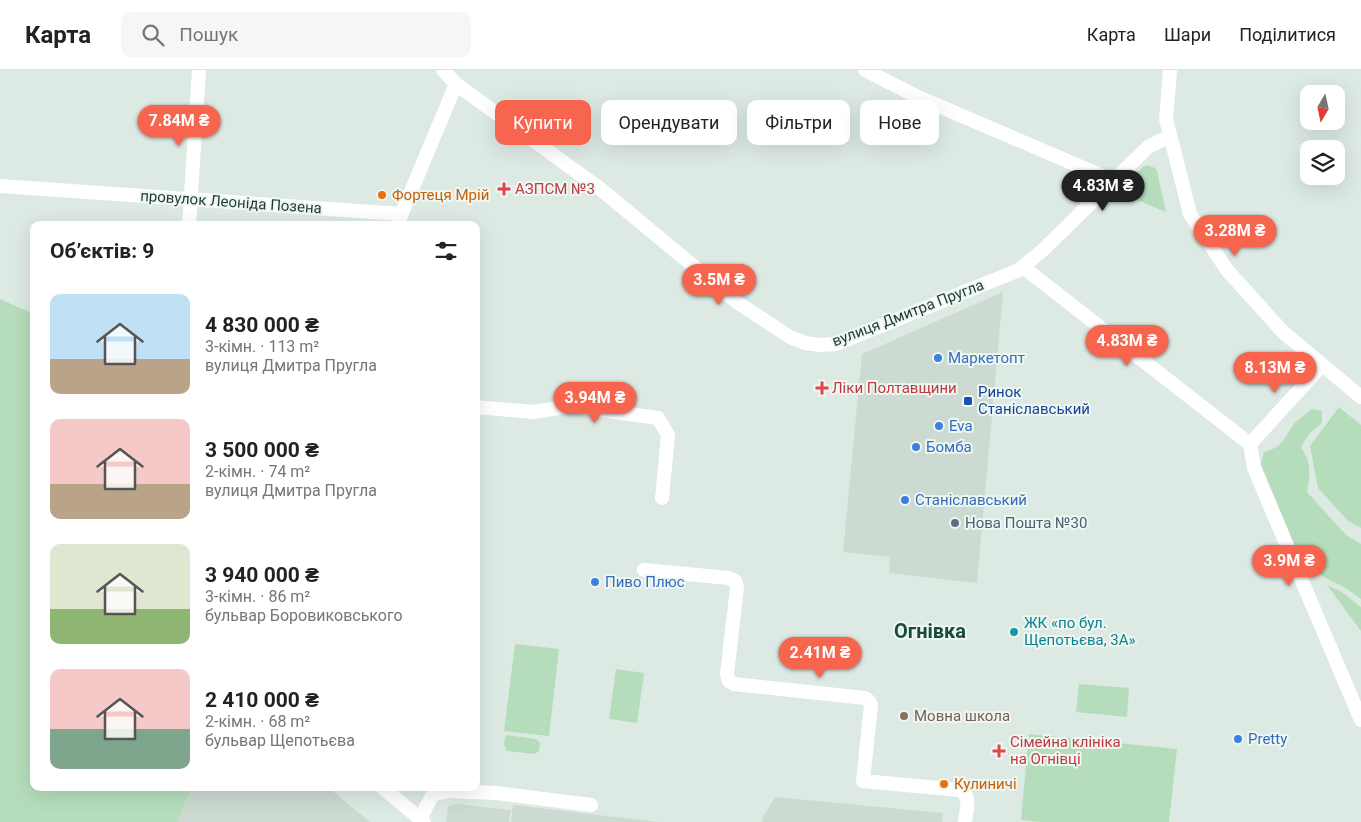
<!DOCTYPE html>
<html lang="uk">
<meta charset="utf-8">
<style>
:root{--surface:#fff;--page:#f6f6f6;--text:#222;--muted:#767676;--line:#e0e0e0;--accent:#f7654e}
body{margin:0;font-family:Roboto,sans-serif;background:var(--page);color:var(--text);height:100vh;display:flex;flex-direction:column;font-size:19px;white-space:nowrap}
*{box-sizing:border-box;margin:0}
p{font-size:16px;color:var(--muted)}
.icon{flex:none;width:28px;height:28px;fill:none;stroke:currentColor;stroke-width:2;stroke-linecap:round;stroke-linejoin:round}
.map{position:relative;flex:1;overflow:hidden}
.panel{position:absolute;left:30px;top:151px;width:450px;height:570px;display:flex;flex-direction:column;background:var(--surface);border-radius:10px;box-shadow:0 5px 20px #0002}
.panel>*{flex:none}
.guide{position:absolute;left:495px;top:30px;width:475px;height:45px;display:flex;gap:10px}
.needle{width:32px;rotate:189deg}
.tools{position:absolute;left:1300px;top:15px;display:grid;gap:10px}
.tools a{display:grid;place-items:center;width:45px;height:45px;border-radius:10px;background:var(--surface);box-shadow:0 5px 20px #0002;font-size:25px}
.price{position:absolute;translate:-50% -42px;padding:0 11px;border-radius:18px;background:var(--accent);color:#fff;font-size:16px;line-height:32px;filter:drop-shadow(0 1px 2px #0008)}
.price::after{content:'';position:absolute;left:50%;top:30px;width:15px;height:11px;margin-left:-8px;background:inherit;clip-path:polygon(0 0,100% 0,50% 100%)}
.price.selected{background:#222;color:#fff}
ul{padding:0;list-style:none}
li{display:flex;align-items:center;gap:15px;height:125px;padding:0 20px}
li span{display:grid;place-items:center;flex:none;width:140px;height:100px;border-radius:10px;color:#555}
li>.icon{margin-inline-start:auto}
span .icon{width:60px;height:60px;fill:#fffc;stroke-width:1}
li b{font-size:21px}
h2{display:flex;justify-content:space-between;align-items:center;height:60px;padding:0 20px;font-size:21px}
.tag{padding:0 18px;border-radius:10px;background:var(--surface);box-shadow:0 5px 20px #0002;font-size:18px;line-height:45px}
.tag.selected{background:var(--accent);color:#fff}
header{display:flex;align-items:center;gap:30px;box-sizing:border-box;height:70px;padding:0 25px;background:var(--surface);border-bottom:1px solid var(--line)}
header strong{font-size:24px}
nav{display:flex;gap:28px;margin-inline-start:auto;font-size:18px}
.search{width:350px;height:45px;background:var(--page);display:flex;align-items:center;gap:12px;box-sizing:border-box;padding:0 18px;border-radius:10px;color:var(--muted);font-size:19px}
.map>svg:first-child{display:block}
.built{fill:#ccdad2}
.green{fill:#b5ddbb}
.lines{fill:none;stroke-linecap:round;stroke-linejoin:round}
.minor{stroke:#fff;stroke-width:14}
.health-dot{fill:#e0444e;stroke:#eef7f1;stroke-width:2}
.food-dot{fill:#e8710a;stroke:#eef7f1;stroke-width:2}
.shop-dot{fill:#3f7fe0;stroke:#eef7f1;stroke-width:2}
.transit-dot{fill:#1a4fb4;stroke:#eef7f1;stroke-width:2}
.service-dot{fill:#5c6f8a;stroke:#eef7f1;stroke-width:2}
.culture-dot{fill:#0f9aa8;stroke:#eef7f1;stroke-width:2}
.education-dot{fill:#8d6e63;stroke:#eef7f1;stroke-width:2}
.labels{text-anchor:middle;stroke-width:4;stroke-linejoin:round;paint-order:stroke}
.health-label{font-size:15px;fill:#be3a42;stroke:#eef7f1;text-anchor:start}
.food-label{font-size:15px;fill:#c56008;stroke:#eef7f1;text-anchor:start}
.street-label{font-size:15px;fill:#1f3a30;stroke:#eef7f1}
.shop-label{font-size:15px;fill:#366cbe;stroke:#eef7f1;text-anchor:start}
.transit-label{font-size:15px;fill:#164399;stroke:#eef7f1;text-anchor:start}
.service-label{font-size:15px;fill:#4e5e75;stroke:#eef7f1;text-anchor:start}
.culture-label{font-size:15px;fill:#0d838f;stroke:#eef7f1;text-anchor:start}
.education-label{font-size:15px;fill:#785e54;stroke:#eef7f1;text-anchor:start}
.district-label{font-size:20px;font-weight:bold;fill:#1a4c3b;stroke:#eef7f1}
</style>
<header>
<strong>Карта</strong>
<div class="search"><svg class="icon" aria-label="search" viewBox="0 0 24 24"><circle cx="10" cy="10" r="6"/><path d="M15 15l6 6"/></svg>Пошук</div>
<nav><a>Карта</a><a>Шари</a><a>Поділитися</a></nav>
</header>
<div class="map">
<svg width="1361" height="752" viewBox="0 0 1361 752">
<rect width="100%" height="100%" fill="#ddeae3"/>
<path class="built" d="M1003,222L977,513L889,503L890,487L843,482L862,284Z
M186,718H329L370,752H177L190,721Z
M775,727L943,743L942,752H762L763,747Z
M457,734L511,740L509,752H446L448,736Z
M513,735L658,752H511Z"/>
<path class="green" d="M1147,95L1155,98L1157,101L1166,142L1116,121L1143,97Z
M0,229L34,244V718H186L190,721L177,752H0Z
M1339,337L1361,355V458L1348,451L1318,418L1310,376Z
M1312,339L1322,341V353L1309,364L1301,377C1312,394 1310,403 1307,422L1346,465L1361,474V529L1344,517L1322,506L1308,491L1299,486L1261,394L1264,382C1284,376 1282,371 1293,355C1298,349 1306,344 1312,339Z
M1327,515L1342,522L1361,537V561Z
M515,574L559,579L549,666L504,661Z
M616,599L644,603L637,653L609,649Z
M1079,614L1129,618L1127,647L1076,642Z
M1029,664L1177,679L1169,752H1040L1021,750Z
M507,665L536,669L540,673L539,681L535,684L507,681L504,675L505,668Z"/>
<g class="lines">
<path class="minor" d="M443,0L456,14L603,121L738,233L790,267L805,273L820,275L836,274L856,266L1019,200L1044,179L1148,77L1170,66
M865,0L918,27L1114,111
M1170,0L1166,49L1190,144L1227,200L1283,262L1361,327
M0,116L402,144
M189,155L199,0
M397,155L456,14
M1023,197L1250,374
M476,337L533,342L571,336L658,348L668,365L662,428
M1250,374L1254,398L1361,650
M1250,374L1322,295
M644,500L729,508L735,511L737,518L727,604L729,611L734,614L865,628L869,631L871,635L863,711L960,720C972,726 966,741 965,752
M383,718L424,752
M420,749L433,724L449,721L496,723L591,735"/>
</g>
<g class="health-dot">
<path d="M501.5 111.5h5v5h5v5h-5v5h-5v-5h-5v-5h5z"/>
<path d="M819.5 310.5h5v5h5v5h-5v5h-5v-5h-5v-5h5z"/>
<path d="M996.5 673.5h5v5h5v5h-5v5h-5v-5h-5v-5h5z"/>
</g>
<g class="food-dot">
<circle cx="382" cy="125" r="5"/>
<circle cx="944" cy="714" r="5"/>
</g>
<g class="shop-dot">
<circle cx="938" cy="288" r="5"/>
<circle cx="939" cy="356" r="5"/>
<circle cx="916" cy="377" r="5"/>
<circle cx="905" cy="430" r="5"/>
<circle cx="595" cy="512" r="5"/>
<circle cx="1238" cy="669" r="5"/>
</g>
<rect class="transit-dot" x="963" y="326" width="10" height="10" rx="2.5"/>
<circle class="service-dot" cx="955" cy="453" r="5"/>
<circle class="culture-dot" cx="1014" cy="562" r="5"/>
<circle class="education-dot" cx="904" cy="646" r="5"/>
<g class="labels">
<g class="health-label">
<text x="515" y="124">АЗПСМ №3</text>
<text x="832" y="323">Ліки Полтавщини</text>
<text x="1010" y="677">Сімейна клініка<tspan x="1010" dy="17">на Огнівці</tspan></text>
</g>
<g class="food-label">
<text x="392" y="130">Фортеця Мрій</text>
<text x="954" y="719">Кулиничі</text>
</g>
<g class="street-label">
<text transform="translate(231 132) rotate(4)" y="5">провулок Леоніда Позена</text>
<text transform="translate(908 243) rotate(-21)" y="5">вулиця Дмитра Пругла</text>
</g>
<g class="shop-label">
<text x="948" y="293">Маркетопт</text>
<text x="949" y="361">Eva</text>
<text x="926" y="382">Бомба</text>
<text x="915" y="435">Станіславський</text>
<text x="605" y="517">Пиво Плюс</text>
<text x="1248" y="674">Pretty</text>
</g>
<g class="transit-label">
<text x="978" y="327">Ринок<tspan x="978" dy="17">Станіславський</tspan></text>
</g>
<g class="service-label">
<text x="965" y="458">Нова Пошта №30</text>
</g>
<g class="culture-label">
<text x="1024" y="558">ЖК «по бул.<tspan x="1024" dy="17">Щепотьєва, 3А»</tspan></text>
</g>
<g class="education-label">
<text x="914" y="651">Мовна школа</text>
</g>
<g class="district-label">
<text x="930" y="568">Огнівка</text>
</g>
</g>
</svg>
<div class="tools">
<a><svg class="needle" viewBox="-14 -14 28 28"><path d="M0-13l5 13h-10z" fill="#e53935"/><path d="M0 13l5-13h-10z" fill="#767676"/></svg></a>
<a><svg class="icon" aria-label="layers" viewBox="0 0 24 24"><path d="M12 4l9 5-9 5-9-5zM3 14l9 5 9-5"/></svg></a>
</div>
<b class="price" style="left:179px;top:77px">7.84M ₴</b>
<b class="price selected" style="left:1103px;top:142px">4.83M ₴</b>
<b class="price" style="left:1235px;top:187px">3.28M ₴</b>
<b class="price" style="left:719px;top:236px">3.5M ₴</b>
<b class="price" style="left:1127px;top:297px">4.83M ₴</b>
<b class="price" style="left:1275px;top:324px">8.13M ₴</b>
<b class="price" style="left:595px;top:354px">3.94M ₴</b>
<b class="price" style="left:1289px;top:517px">3.9M ₴</b>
<b class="price" style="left:820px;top:609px">2.41M ₴</b>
<div class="guide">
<a class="tag selected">Купити</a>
<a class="tag">Орендувати</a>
<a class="tag">Фільтри</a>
<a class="tag">Нове</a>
</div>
<section class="panel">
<h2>Об’єктів: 9<svg class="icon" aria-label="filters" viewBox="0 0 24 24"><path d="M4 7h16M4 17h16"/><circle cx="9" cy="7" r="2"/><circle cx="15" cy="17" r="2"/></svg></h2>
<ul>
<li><span style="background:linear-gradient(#bfe0f5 65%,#b9a48a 0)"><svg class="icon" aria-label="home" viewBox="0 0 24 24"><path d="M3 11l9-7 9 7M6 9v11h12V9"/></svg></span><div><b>4 830 000 ₴</b><p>3-кімн. · 113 m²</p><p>вулиця Дмитра Пругла</p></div></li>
<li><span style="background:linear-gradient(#f6c9c9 65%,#b9a48a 0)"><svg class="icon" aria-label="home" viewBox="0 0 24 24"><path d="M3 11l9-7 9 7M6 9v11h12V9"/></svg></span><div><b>3 500 000 ₴</b><p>2-кімн. · 74 m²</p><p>вулиця Дмитра Пругла</p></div></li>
<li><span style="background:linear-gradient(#dfe7d0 65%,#8fb573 0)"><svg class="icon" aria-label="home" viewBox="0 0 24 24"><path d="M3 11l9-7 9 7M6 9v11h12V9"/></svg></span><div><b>3 940 000 ₴</b><p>3-кімн. · 86 m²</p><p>бульвар Боровиковського</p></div></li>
<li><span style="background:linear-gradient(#f6c9c9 60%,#7fa58c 0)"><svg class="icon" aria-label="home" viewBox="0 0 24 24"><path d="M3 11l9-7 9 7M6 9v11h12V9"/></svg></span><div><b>2 410 000 ₴</b><p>2-кімн. · 68 m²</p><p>бульвар Щепотьєва</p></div></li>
</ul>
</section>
</div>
